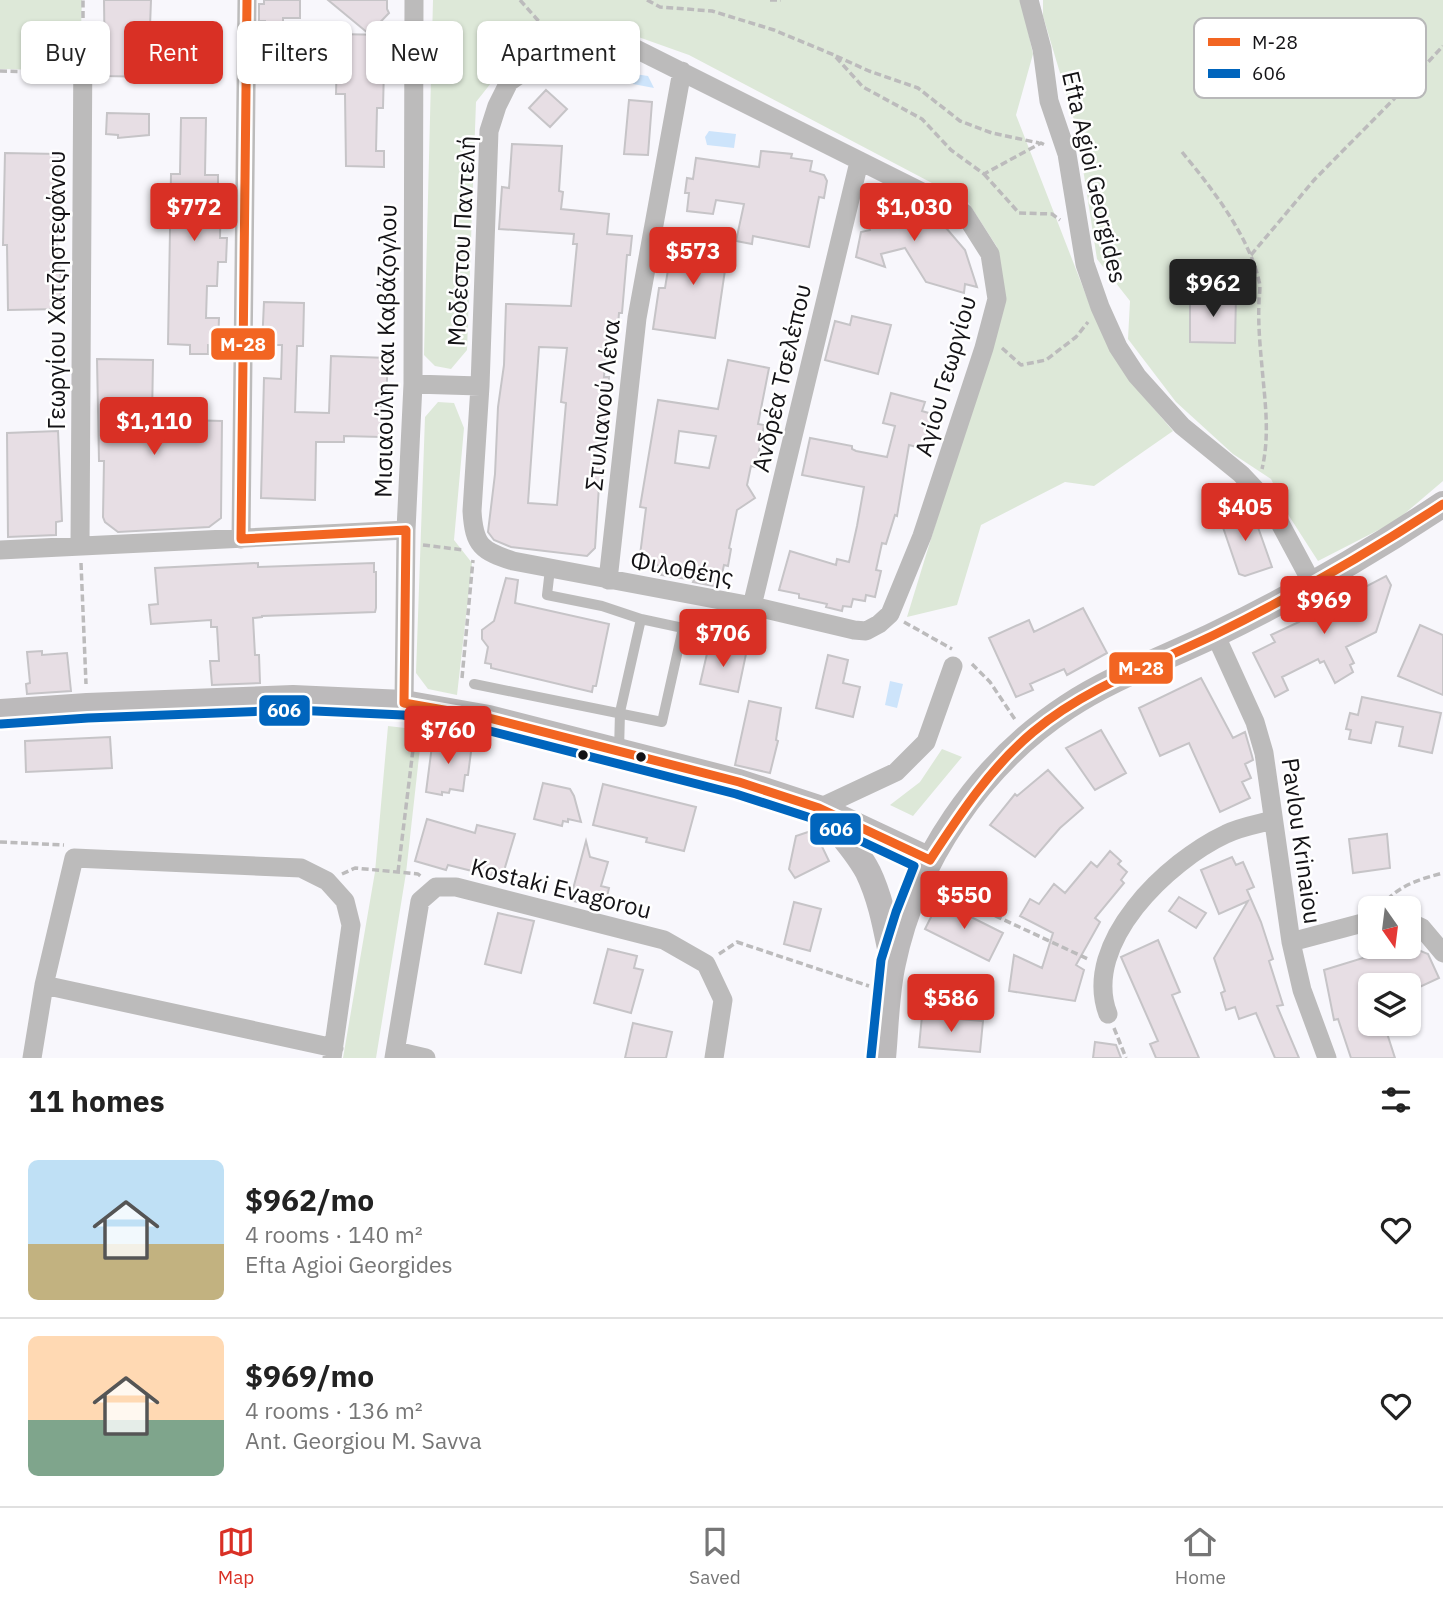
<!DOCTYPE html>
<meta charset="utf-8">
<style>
:root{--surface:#fff;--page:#f2f2f2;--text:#222;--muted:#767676;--line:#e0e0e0;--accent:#d93025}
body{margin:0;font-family:"IBM Plex Sans",sans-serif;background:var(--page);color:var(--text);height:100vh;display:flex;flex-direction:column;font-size:26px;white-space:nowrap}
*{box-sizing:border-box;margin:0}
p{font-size:23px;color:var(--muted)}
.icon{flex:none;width:38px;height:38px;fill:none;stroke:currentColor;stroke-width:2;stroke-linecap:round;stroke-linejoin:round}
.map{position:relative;height:1058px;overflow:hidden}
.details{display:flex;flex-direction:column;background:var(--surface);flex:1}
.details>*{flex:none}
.banner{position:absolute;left:21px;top:21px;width:700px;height:63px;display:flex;gap:14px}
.needle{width:46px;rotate:166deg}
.tools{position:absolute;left:1358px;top:896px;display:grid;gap:14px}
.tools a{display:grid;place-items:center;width:63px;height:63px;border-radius:10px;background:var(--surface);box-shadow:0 2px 5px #0004;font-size:35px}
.price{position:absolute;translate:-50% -60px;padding:0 16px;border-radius:7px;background:var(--accent);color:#fff;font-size:23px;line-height:46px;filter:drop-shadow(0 2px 4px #0008)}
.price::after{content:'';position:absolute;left:50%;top:42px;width:21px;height:16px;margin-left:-10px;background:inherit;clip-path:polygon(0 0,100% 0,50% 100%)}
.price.active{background:#222;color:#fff}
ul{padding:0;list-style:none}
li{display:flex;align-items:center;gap:21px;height:175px;padding:0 28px}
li+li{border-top:2px solid var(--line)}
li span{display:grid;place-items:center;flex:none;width:196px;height:140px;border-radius:10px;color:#555}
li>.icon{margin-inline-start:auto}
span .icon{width:84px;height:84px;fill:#fffc;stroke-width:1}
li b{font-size:30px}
h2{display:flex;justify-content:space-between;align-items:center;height:84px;padding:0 28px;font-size:30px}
.chip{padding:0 24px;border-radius:10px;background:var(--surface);box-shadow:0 2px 5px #0004;font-size:24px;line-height:63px}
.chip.active{background:var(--accent);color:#fff}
.dock{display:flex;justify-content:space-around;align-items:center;height:98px;border-top:2px solid var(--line);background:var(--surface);font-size:19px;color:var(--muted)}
.dock a{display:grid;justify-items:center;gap:4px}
.dock .active{color:var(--accent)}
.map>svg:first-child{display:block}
.green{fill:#dde8d8}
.water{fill:#cde4fb}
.building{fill:#e7dee4;stroke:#c6c4c7;stroke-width:2;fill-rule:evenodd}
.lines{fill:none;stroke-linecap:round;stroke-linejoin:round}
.path{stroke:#bcbbbc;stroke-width:3.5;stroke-dasharray:7 3.5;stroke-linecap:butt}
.lane{stroke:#bcbbbb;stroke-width:10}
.street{stroke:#bcbbbb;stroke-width:19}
.secondary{stroke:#bcbabb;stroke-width:26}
.bus-1-casing{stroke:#fff;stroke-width:14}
.bus-2-casing{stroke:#fff;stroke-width:14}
.bus-1{stroke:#f26522;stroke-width:9}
.bus-2{stroke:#0065bd;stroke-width:9}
.bus-dot{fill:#141316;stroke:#fff;stroke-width:2.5}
.labels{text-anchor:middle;stroke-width:5;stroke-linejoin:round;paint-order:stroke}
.street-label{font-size:24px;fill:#141316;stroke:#fff}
.key{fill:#fff;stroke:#b8b8b9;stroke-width:2}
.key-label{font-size:19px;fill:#141316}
.line-badge{stroke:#fff;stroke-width:2.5}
.badge-label{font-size:19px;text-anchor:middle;font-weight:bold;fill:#fff}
</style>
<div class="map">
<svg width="1443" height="1058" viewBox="0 0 1443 1058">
<rect width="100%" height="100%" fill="#f8f7fc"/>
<path class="green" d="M0,0H82L81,29L45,28L43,70L0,69Z
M433,0H1021L1033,54L1016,115L1091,308L1133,384L1173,431L1094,486L1065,482L981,525L957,605L907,617L1004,301L997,247L968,202L689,55L599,23L539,35L518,49L476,102L467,350L451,369L435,366L424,355Z
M1043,0H1443V481L1396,521L1318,561L1289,516L1271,479L1233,454L1176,402L1128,339L1130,301L1097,259L1077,130L1043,16Z
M438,402L454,403L464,428L454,540L472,563L457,695L428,689L416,673L425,417Z
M388,726L422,730L406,873L376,1058H343L375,872Z
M942,749L962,757L913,816L890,805L920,782Z"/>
<path class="water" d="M635,74L648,76L654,88L633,84Z
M709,131L736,134L734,148L707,145L705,137Z
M890,681L903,684L897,708L885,705Z"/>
<path class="building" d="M104,0H151L149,53L152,54L151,77L105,76Z
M264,0H300V18H283V23H265V21H259V4H264Z
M328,0H387V9L389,13L369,34Z
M334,34L390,35L389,68H384L383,108H377L376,151H384V167L346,166L345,94H336L337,55L334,54Z
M546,90L567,109L550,127L529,108Z
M629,100L652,102L648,155L624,154Z
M107,113L149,114V135L118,138V135L106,134Z
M181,118H206L205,175H218V187H221L220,238H227L226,262H218L217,286H207L206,318H219L218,346L208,345V354H190V345L168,344L171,174H180Z
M512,144L562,146L559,191L563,192L561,209L609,214L607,234L632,236L630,255H627L622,313H619L618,326L608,325L604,377H609L602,486H599L595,548L587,556L511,547L494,540L488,532L495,474L498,407L504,365L506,304L571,306L577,244H573L574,234L499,229L502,187L509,188ZM539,347L567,348L561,402L566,403L557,505L528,503Z
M761,151L792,154L791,158L812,161L810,171L824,175L827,181L824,198L819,197L809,247L753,236L752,244L736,241L744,204L716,200L713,214L687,211L689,193H685L687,178L693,179L696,158L759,167Z
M5,153L58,154L57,259H60L61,309L8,310L7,245H3Z
M883,193L885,198L916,207L915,209L947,229L965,250L977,287L965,284L964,293L926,282L905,248L881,254L885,267L856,257L861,232L870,230L863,198Z
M674,234L729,243L715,338L653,329L659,288H665Z
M1190,295H1236L1235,343L1190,342Z
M264,302L304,303L303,346H297L295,412L329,413L331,356L388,358L386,400H381V437L344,436V442H316L315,500L261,498L264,378L281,379L282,345H262Z
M852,316L891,325L878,374L825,360L835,321L850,325Z
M97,359L153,360L152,419L222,421L221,518L209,527L118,532L105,522L103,517L104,461H99Z
M728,360L769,368L758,424L764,425L756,467L751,466L747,485L755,498L737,510L729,548L731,549L728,566L724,565L719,587L693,582L694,580L661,575L662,566L639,563L646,508L640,507L658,400L718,409ZM679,431L716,436L709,468L675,463Z
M891,393L925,402L922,411L932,414L931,420L934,421L927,445L922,444L921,448L909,445L897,516L895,515L886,544L882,543L876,570L881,571L875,597L866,595L865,601L853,599L851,607L843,606L842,611L826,607L827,604L799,598V594L779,590L790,551L836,565L837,559L849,562L857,526L864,487L802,475L810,438L852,446V449L856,451L887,457L895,426L883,423Z
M58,431L62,521L56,522V535L8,537L7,433Z
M1232,505L1238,522L1254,516L1272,567L1245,576L1239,574L1217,510Z
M258,563V567L374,563V572H376V608L375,612L262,616V617L253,618L255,655H259L260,683L212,685L210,661H219L217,627H211V620L151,624L149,605L158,604L155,568Z
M1386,576L1391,585L1376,632L1346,647L1354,663L1350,665L1353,672L1335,683L1324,661L1320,663L1318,659L1282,677L1288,690L1275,697L1253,653L1275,642L1271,635L1299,622L1297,618L1327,602L1329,606Z
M506,578L518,580L515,603L609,624L596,686H593L592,692L491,668V664L485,663L488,647L482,639V630L494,621Z
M1083,608L1107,653L1067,675L1064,669L1030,684L1033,690L1016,697L989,638L1029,620L1034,632Z
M1420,625L1443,635V695L1398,676Z
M709,645L746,654L738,692L700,684Z
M42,651V655L67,653L71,691L27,694L26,684L30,683L27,652Z
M828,655L848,660L843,683L860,687L853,717L816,708Z
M1201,678L1233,738L1245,732L1252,756L1253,760L1245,764L1251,778L1242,782L1250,798L1220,812L1189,743L1160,756L1139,708Z
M1362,697L1441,713L1432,753L1399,746L1403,727L1376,722L1371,743L1349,739L1351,730L1346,729L1350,713L1358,715Z
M749,701L781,708L776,740L778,741L770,773L735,765Z
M1101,730L1126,773L1095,790L1066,748Z
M110,737L112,768L26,772L25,741Z
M433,738L472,744L468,775H465L463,791L450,789L449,793L442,792V795L426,792Z
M1048,770L1083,808L1060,828L1035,857L990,825L1015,794L1017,796Z
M543,783L570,789L574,796L581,822L568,819V822L563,821L562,826L534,819Z
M603,784L696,807L684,851L646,842L647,838L593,825Z
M427,819L475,833L477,825L515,834L503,874L493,872L492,876L448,865L446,870L415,861Z
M814,830L829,861L795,878L789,869L796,836Z
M1387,834L1390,868L1353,873L1349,839Z
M586,841L590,857L608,862L601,886L609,888L605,905L597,903L596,907L570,900Z
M1110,851L1121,861L1118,864L1127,872L1121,880L1124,883L1095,918L1100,922L1076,965L1084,970L1075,1001L1009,991L1014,955L1042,968L1053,933L1020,916L1030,899L1039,904L1054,884L1065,893L1091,862L1097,867Z
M1232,857L1236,865L1243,862L1254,887L1247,890L1261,922L1273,959L1269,961L1283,1005L1277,1006L1299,1058H1275L1256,1013L1239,1019L1235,1007L1226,1010L1221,993L1225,991L1214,958L1248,901L1219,914L1201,870Z
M1179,897L1206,913L1196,928L1169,911Z
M939,901L1003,933L989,961L925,929Z
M794,902L821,909L810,951L784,944Z
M498,913L534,921L521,973L485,964Z
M1158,940L1180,992L1172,995L1199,1058H1156L1150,1044L1158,1041L1121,957Z
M1369,947H1411L1428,954L1439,978L1409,992V985H1363L1370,1003V1024H1384L1395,1058H1351L1338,1019L1334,1020L1324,970L1373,955Z
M608,949L637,956L634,968L643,970L631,1013L594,1003Z
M922,1016L983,1021L980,1052L919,1047Z
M633,1023L672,1032L666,1058H625Z
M1095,1042L1116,1045L1121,1058H1093Z"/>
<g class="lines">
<path class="path" d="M520,0L550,34
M647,0L660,7L712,11L774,30L834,55L863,87L922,119L951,150L984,174L1041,143L1045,145
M770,0H781
M83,18V0
M836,56L869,71L918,88L960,121L992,133L1039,143
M0,71L67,73
M1182,152C1211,187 1249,236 1259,281C1261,288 1259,295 1259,302C1258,324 1260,346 1262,367C1265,402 1270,435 1262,469
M984,174L1019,213L1052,214L1060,220
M1251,255L1315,179L1393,100L1443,46
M1002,348L1021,365L1046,360L1076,337L1088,322
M423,545L464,550
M81,563L86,684
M904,622L952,649
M972,664L990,682L1016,721
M462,678L473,560
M0,842L64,845
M398,872L416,725
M342,874L355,868L418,874L423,878
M938,889L1090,960
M1381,908C1395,886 1420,879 1443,873
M719,954L737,942L869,986
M1114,1028L1126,1058"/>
<path class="lane" d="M474,684L662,722L683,628L641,619L602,606L547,595L550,569
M619,751L620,712L641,619"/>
<path class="street" d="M1029,0L1042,49L1049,101L1067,154L1085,264L1100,307L1118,347L1137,376L1182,426L1241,474L1257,491L1274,512L1312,583
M589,41L622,42L964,213L990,254L997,299L984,348L922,536L890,614L879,624L866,631L854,630L752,606L513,561C482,551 474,546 472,511L480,386L489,131L497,106L509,82L561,46Z
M413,384L480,386
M241,539L247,0
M80,546L83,35
M0,550L406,530
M608,580L637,318L682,71
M752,606L859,162
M1215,634L1255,722L1264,753L1291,942L1302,990L1327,1058
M404,703L406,530L413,384L414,0
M819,808L896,772L926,742L953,666
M1409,922L1422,928L1443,953
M1291,942L1370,921
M44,985L334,1048
M1108,1014C1081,943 1168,861 1226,834C1240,827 1258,824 1273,820
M396,1051L426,1058
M32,1058L44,985L74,858L301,868L327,881L345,901L351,925L332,1058
M394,1058L420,901L436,887H456L664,940L706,964L723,1000L714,1058"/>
<path class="secondary" d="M0,712L87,706L293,698L404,703L489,718L739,782L819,808L930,860
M825,815C840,833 857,851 868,872C881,899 886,929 892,958
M883,1058C886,1027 886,994 893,963C914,861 980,764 1067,707C1112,677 1164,659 1214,635C1293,597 1370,553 1443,504"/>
<defs>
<path id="bus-1" d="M247,0L241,539L406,530L404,703L489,718L739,782L819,808L930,860C960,814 991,767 1033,732C1087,687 1154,664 1216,634C1295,595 1370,552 1443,504"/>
<path id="bus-2" d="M1,724L88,718L293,710L403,715L486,730L736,794L814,819L914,866L896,912L881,960L871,1057"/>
</defs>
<use href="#bus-1" class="bus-1-casing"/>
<use href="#bus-2" class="bus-2-casing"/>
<use href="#bus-1" class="bus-1"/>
<use href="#bus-2" class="bus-2"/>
</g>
<g class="bus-dot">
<circle cx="583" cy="755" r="6"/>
<circle cx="641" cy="757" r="6"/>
</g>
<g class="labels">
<g class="street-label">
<text transform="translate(1094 177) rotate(77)" y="8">Efta Agioi Georgides</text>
<text transform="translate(462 241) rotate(-87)" y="8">Μοδέστου Παντελή</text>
<text transform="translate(57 290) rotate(-90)" y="8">Γεωργίου Χατζηστεφάνου</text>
<text transform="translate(386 351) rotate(-89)" y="8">Μισιαούλη και Καβάζογλου</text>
<text transform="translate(946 376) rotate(-74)" y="8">Αγίου Γεωργίου</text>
<text transform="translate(782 378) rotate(-77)" y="8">Ανδρέα Τσελέπου</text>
<text transform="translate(603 405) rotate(-84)" y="8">Στυλιανού Λένα</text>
<text transform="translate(682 569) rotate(10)" y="8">Φιλοθέης</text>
<text transform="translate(1301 841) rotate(82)" y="8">Pavlou Krinaiou</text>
<text transform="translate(561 889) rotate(14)" y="8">Kostaki Evagorou</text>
</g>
</g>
<rect x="1194" y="18" width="232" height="80" rx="10" class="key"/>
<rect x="1208" y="38" width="32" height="8" fill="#f26522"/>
<rect x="1208" y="69" width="32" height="9" fill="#0065bd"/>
<g class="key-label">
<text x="1252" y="49">M-28</text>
<text x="1252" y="80">606</text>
</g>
<g class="line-badge">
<rect x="210" y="327" width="66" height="34" rx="7" fill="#f26522"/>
<rect x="1108" y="651" width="66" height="34" rx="7" fill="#f26522"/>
<rect x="258" y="694" width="53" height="33" rx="7" fill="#0065bd"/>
<rect x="809" y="812" width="53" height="34" rx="7" fill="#0065bd"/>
</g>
<g class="badge-label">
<text x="243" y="351">M-28</text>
<text x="1141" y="675">M-28</text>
<text x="284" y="717">606</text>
<text x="836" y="836">606</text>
</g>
</svg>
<div class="tools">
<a><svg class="needle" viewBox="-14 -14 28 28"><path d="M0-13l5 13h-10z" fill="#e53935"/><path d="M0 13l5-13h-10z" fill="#767676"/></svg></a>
<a><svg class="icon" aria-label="layers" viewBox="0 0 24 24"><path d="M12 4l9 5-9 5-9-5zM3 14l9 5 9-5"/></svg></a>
</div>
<b class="price" style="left:194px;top:243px">$772</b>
<b class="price" style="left:914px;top:243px">$1,030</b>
<b class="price" style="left:693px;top:287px">$573</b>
<b class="price active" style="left:1213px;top:319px">$962</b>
<b class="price" style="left:154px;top:457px">$1,110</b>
<b class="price" style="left:1245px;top:543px">$405</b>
<b class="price" style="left:1324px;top:636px">$969</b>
<b class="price" style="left:723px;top:669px">$706</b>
<b class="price" style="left:448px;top:766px">$760</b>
<b class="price" style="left:964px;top:931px">$550</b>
<b class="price" style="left:951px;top:1034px">$586</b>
<div class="banner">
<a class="chip">Buy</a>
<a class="chip active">Rent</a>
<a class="chip">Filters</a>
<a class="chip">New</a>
<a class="chip">Apartment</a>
</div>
</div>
<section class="details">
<h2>11 homes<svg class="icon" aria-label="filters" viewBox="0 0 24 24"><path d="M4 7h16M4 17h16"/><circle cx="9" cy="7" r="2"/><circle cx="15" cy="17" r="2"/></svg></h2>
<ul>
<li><span style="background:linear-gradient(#bfe0f5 60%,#c2b280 0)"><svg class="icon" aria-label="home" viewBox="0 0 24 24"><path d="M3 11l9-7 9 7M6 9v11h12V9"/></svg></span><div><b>$962/mo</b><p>4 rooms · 140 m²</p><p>Efta Agioi Georgides</p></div><svg class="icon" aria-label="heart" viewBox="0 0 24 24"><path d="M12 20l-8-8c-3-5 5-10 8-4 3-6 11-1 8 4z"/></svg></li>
<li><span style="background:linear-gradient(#ffd9b3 60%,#7fa58c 0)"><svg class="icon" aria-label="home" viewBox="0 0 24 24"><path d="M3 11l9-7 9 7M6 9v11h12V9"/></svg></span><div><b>$969/mo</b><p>4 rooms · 136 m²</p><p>Ant. Georgiou M. Savva</p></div><svg class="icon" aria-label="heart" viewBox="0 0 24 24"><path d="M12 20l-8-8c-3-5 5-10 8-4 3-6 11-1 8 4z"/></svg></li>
</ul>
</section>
<nav class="dock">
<a class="active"><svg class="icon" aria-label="map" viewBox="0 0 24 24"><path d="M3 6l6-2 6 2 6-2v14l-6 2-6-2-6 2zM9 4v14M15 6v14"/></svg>Map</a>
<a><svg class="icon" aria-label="saved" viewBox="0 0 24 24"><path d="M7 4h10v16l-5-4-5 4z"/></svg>Saved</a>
<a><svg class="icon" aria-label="home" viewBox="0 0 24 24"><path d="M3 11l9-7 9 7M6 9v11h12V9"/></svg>Home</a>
</nav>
